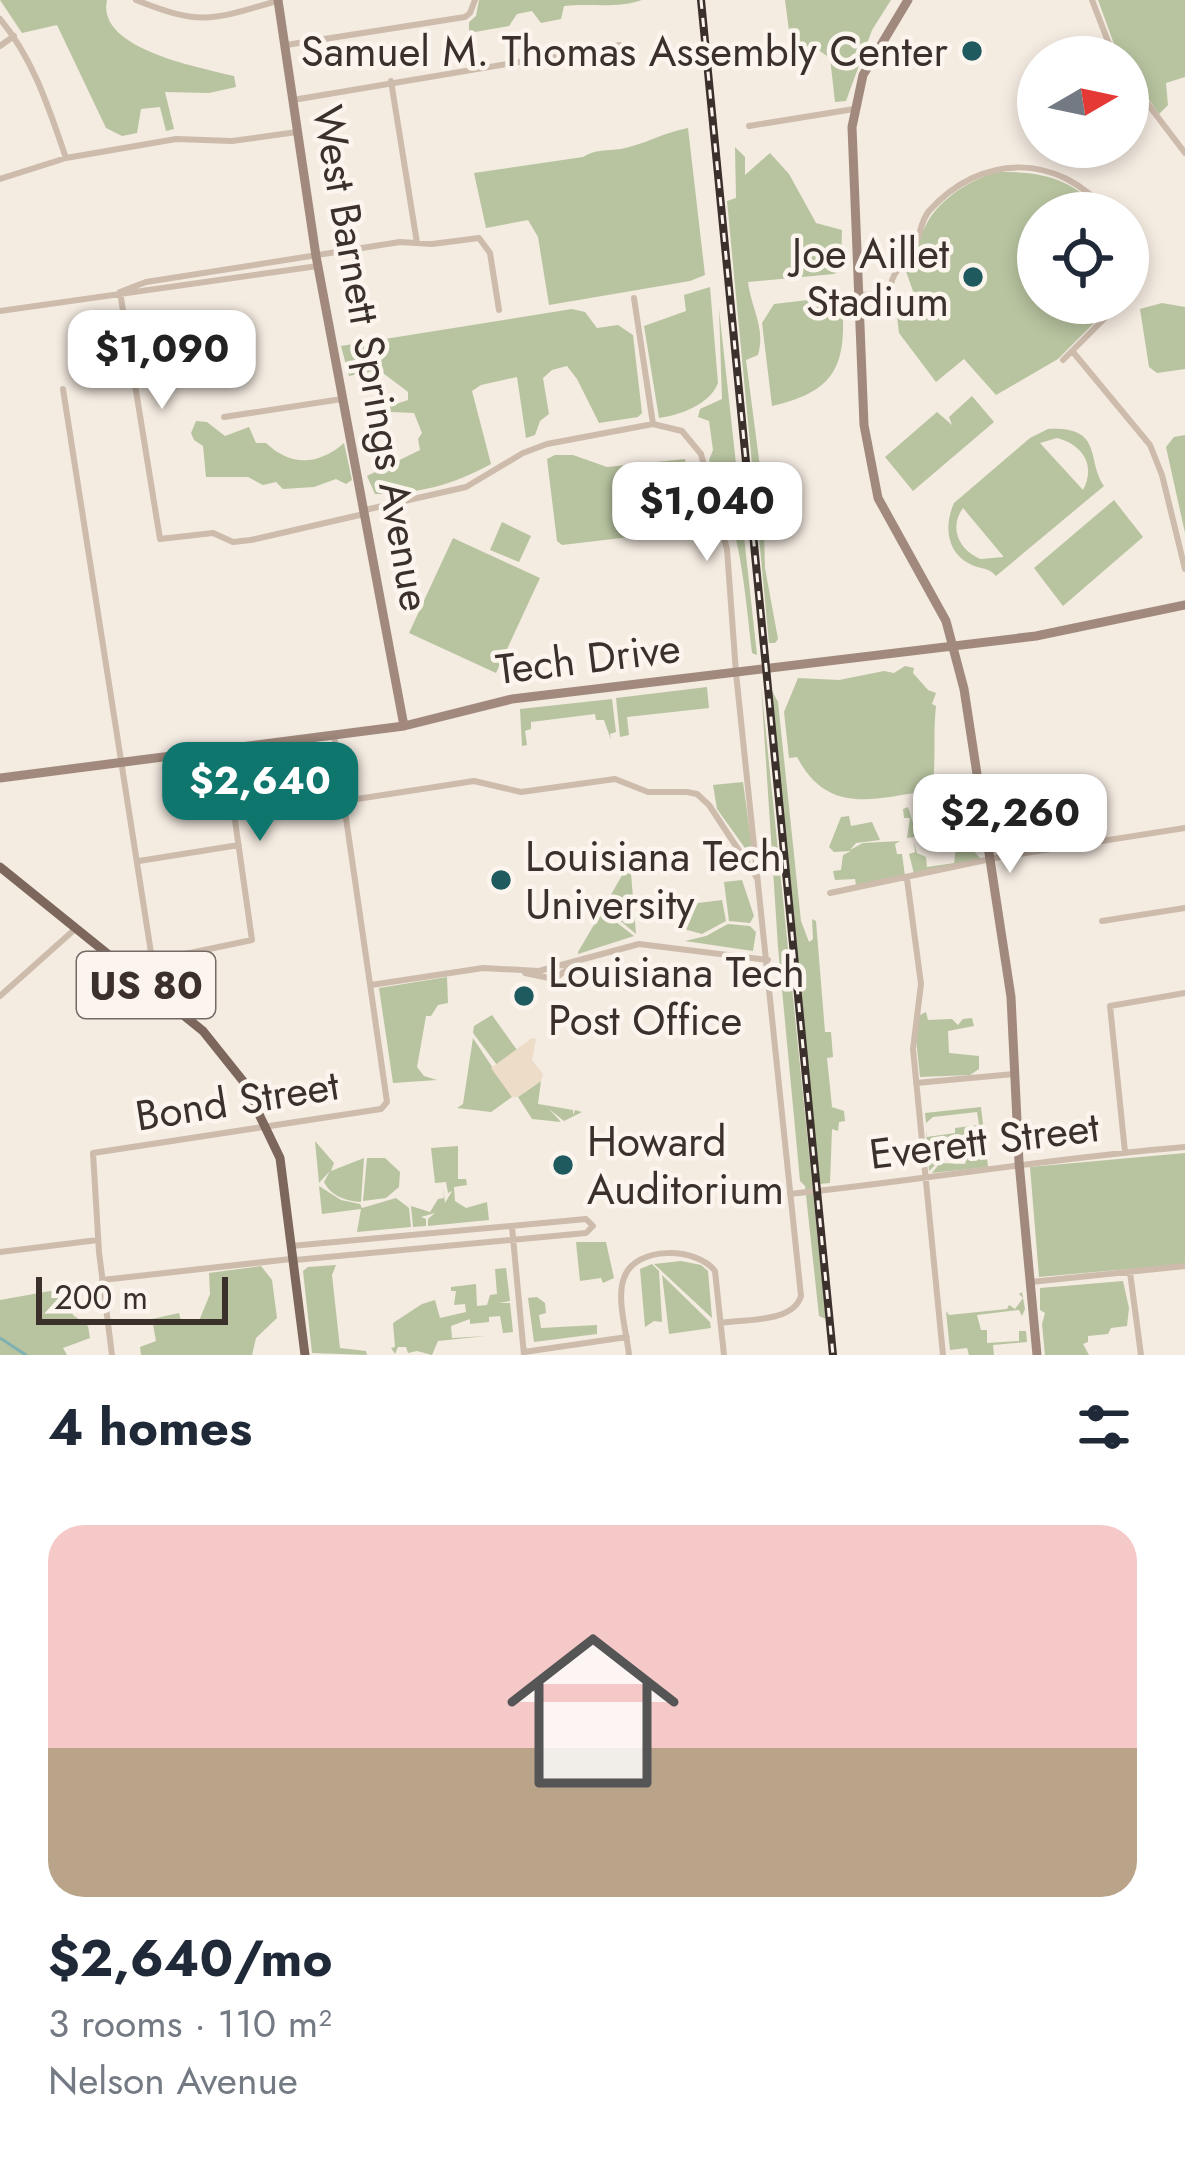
<!DOCTYPE html>
<meta charset="utf-8">
<style>
:root{--surface:#fff;--page:#f2f2f3;--text:#1f2937;--muted:#747a83;--line:#e0e1e3;--accent:#0f766e}
body{margin:0;font-family:Jost,sans-serif;background:var(--page);color:var(--text);height:100vh;display:flex;flex-direction:column;font-size:45px;white-space:nowrap}
*{box-sizing:border-box;margin:0}
p{font-size:39px;color:var(--muted)}
.icon{flex:none;width:66px;height:66px;fill:none;stroke:currentColor;stroke-width:2;stroke-linecap:round;stroke-linejoin:round}
.map{position:relative;height:1355px;overflow:hidden}
.side{display:flex;flex-direction:column;background:var(--surface);flex:1}
.side>*{flex:none}
.needle{width:78px;rotate:81deg}
.controls{position:absolute;left:1017px;top:36px;display:grid;gap:24px}
.controls a{display:grid;place-items:center;width:132px;height:132px;border-radius:50%;background:var(--surface);box-shadow:0 6px 18px #0003;font-size:60px}
.scale{position:absolute;left:36px;bottom:30px;width:192px;box-sizing:border-box;padding-left:12px;border:6px solid #3b302b;border-top:0;font-size:33px;line-height:42px;white-space:nowrap;color:#3b302b;-webkit-text-stroke:9px #fbf5ee;paint-order:stroke}
.price{position:absolute;translate:-50% -102px;padding:0 27px;border-radius:24px;background:#fff;color:#222;font-size:39px;line-height:78px;filter:drop-shadow(0 3px 6px #0008)}
.price::after{content:'';position:absolute;left:50%;top:72px;width:36px;height:27px;margin-left:-18px;background:inherit;clip-path:polygon(0 0,100% 0,50% 100%)}
.price.active{background:var(--accent);color:#fff}
ul{padding:0;list-style:none}
li{display:grid;align-content:center;gap:24px;height:636px;padding:0 48px}
li+li{border-top:3px solid var(--line)}
li span{display:grid;place-items:center;height:372px;border-radius:36px;color:#555}
li>.icon{margin-inline-start:auto}
span .icon{width:216px;height:216px;fill:#fffc;stroke-width:1}
li b{font-size:51px}
h2{display:flex;justify-content:space-between;align-items:center;height:144px;padding:0 48px;font-size:51px}
.map>svg:first-child{display:block}
.green{fill:#b8c4a0;fill-rule:evenodd}
.plaza{fill:#ecdcc8}
.lines{fill:none;stroke-linecap:round;stroke-linejoin:round}
.stream{stroke:#7fb0b2;stroke-width:3}
.street{stroke:#cdbbac;stroke-width:6}
.secondary{stroke:#a18a7d;stroke-width:9}
.primary{stroke:#7d675c;stroke-width:9}
.rail-casing{stroke:#3b302b;stroke-width:8}
.rail{stroke:#fbf5ee;stroke-width:3;stroke-dasharray:9;stroke-linecap:butt}
.poi-dot{fill:#1f5a5e;stroke:#fbf5ee;stroke-width:4.5}
.labels{text-anchor:middle;stroke-width:9;stroke-linejoin:round;paint-order:stroke}
.shield{fill:#fbf5ee;stroke:#756b66;stroke-width:3}
.shield-label{font-size:39px;font-weight:bold;fill:#3b302b}
.poi-label{font-size:42px;fill:#3b302b;stroke:#fbf5ee;text-anchor:start}
.street-label{font-size:42px;fill:#3b302b;stroke:#fbf5ee}
</style>
<div class="map">
<svg width="1185" height="1355" viewBox="0 0 1185 1355">
<rect width="100%" height="100%" fill="#f4ebe1"/>
<path class="green" d="M0,0H107C96,49 199,67 234,76L236,87L209,93L165,92L174,129L166,131L160,107L141,109L137,133L122,136L106,128L57,25L22,33Z
M479,0H642C615,9 592,3 564,6L561,19L541,23L532,11L517,14L509,26L469,33V22L476,16Z
M785,0H891L872,30L846,101L835,102L830,58L814,47L791,46Z
M1098,0H1185V77L1166,83L1168,105L1159,114L1128,70V57L1118,55Z
M688,128L705,275L690,281L549,305L538,237L528,220L486,228L474,173L583,157C595,149 607,151 621,149C643,145 665,132 688,128Z
M735,147L745,157V175L770,153L789,174L816,223L842,230L841,270L834,274L748,282C751,308 766,328 758,355L746,360L763,490L765,568L778,639L775,643H769L727,201L736,198Z
M997,172C1040,171 1074,178 1101,213H1038V303L1113,304L1058,359L996,395L964,359L936,382L899,333L895,300L913,291L904,266C914,252 919,238 927,223C939,199 973,178 997,172Z
M710,287L718,383C710,404 681,415 659,418L644,326L686,311L684,295Z
M842,296C846,360 842,390 772,406L762,323L774,304Z
M1162,303L1185,307V369L1157,373L1149,367L1140,309Z
M572,309L585,312L597,328L618,325L633,335L642,413L638,417L599,423L577,379L567,366L552,370L543,378L549,414L540,421L535,435L526,438L517,377L481,385L472,391L491,464C453,485 418,494 375,494L367,476L420,450L418,439L422,433L414,413L391,412L390,406L408,400V392L379,370L349,376L341,346Z
M719,309L757,655L752,653C744,582 740,525 709,460L713,450L709,421L698,417L700,409L722,399Z
M972,396L994,422L913,491L885,457L937,412L952,425L949,417Z
M196,421L207,422L225,436L249,427L256,443H266C291,467 319,465 344,443L352,480L346,484L336,479L314,487L283,489L276,482L263,485L248,477H206L203,446L194,440L191,433Z
M1048,429C1104,426 1086,460 1104,486L996,576C987,566 981,570 970,564C946,552 944,525 954,503L1030,438ZM1057,438C1083,445 1096,465 1083,490L1040,443ZM963,508L1003,556V557L981,559C960,551 948,528 963,508Z
M1185,435V533L1166,447L1174,437Z
M555,455H573L607,467L685,459L694,525L647,531V535L562,545L557,541L547,459Z
M1114,500L1143,537L1063,606L1034,568Z
M502,522L531,536L519,562L490,550Z
M453,538L540,578L496,673L409,633Z
M905,666L914,668L913,673L928,690L936,693L932,704L936,706C933,733 936,755 933,783H927V791C872,799 828,815 797,757L789,758L784,712L798,678L839,680L884,671L894,673Z
M761,685L826,1319L819,1316L805,1186L800,1181L778,947Z
M707,687L709,708L627,717L629,735L620,737L616,698Z
M771,689L778,702L801,921L809,942L813,939L812,919L816,921L825,1032H831L833,1057L827,1058L832,1107L844,1111L845,1121L839,1122L838,1131L832,1129L830,1183L819,1184Z
M612,699L616,732L610,734L611,740L604,720H596L595,714L531,722V729L525,731L527,745L522,746L520,709Z
M743,782L753,855H750L717,809L713,785Z
M970,800L980,849L970,847L982,860L914,874L909,854L915,852L914,842L917,853L926,857L927,867L954,863L956,848L952,845L930,848V835L907,838L910,818H904L903,809L908,807L914,826L945,823L943,808L949,807L950,801Z
M849,816L851,826L872,822L880,840L856,843L850,850L863,843L900,841L895,844L897,854H902L905,876L856,885L855,879L835,880L833,871L841,870L843,855L851,851L834,852L829,847L841,817Z
M630,861L636,934L604,907Z
M742,880L754,916L750,923L729,921L724,882Z
M722,900L726,921L702,934L680,928L683,905Z
M602,911L634,936L578,954V952Z
M728,924L750,926L756,932L753,951L685,941L706,936Z
M447,977L448,1003L438,1005L431,1016H426L417,1067L424,1076L437,1080L393,1083L379,988Z
M926,1012L928,1020L952,1019L958,1025L963,1019L972,1018L974,1026L948,1031L949,1053L979,1056V1069L970,1075L920,1077L916,1039L918,1016Z
M492,1015L517,1050L497,1065L473,1033L474,1026Z
M473,1038L512,1097L491,1112L457,1108L463,1104Z
M541,1081L538,1104L573,1110V1115L575,1110L582,1112L564,1121L549,1109L561,1122L532,1119L518,1097Z
M981,1107L988,1167L932,1173L940,1163L965,1164L969,1153L956,1152L945,1138L934,1142L938,1162L929,1171L926,1131L927,1137L955,1133V1128L979,1125L977,1112L933,1117L926,1123L925,1113Z
M315,1141L334,1163L331,1171L364,1158L361,1202C346,1201 331,1196 324,1182L330,1171L319,1183Z
M458,1146V1179H466L467,1185L454,1187L455,1201L466,1208L487,1202L489,1220L428,1226V1219L435,1213L421,1217L426,1219V1226L413,1227L411,1206L430,1212L438,1199L444,1198L443,1186L445,1203L452,1191L448,1193L446,1182L435,1183L431,1148Z
M1185,1153V1264L1039,1277L1030,1167Z
M367,1158H385L400,1172L399,1187L386,1198L363,1201Z
M319,1186L341,1200L360,1204L362,1208L396,1198L409,1208L411,1227L357,1232L361,1209L322,1214Z
M576,1242H606L614,1278L603,1283L601,1278L580,1281Z
M681,1261L701,1265L708,1271L712,1318L654,1264Z
M652,1264L659,1271L662,1322L654,1321L645,1327L640,1269Z
M336,1265L332,1275L340,1348L366,1351L367,1355L312,1353L303,1271L308,1267Z
M261,1266L272,1280L277,1318L256,1338L252,1355H141L140,1347L156,1341L152,1319L179,1313L182,1324L199,1321L210,1294L209,1273Z
M506,1268L510,1301L499,1303H510L513,1332L503,1333L500,1316L489,1317V1322L470,1324V1319L451,1326L452,1338L486,1336L438,1341L432,1355L417,1351L408,1353L406,1347H398L395,1354L391,1348L395,1347L393,1323L422,1304L435,1300L440,1318L466,1312L465,1304L454,1305L456,1291H451V1287L476,1284L477,1306L487,1305L490,1295L497,1294L495,1269Z
M662,1275L710,1322L711,1328L669,1334Z
M1123,1281L1129,1308L1127,1326L1111,1328L1108,1334L1088,1336V1342L1083,1344L1089,1355H1045L1042,1324L1045,1313L1040,1310V1288Z
M50,1291L71,1295L73,1315L88,1326L90,1338L63,1348L67,1355H0V1300Z
M1022,1292L1025,1309L1022,1316L1019,1310L977,1315L981,1330H987V1343L1019,1341V1331H1026L1027,1342L993,1345L994,1355H969L967,1348L950,1350L946,1311L949,1315L1007,1309L1009,1305L1015,1309L1023,1298L1019,1294Z
M537,1297L545,1303L546,1313L539,1315L541,1328L597,1325V1334L534,1342L528,1298Z"/>
<path class="plaza" d="M532,1038L536,1039L532,1060L543,1074L541,1081L518,1097H512L491,1068Z"/>
<g class="lines">
<path class="stream" d="M0,1338L26,1355"/>
<path class="street" d="M136,0C201,26 212,20 277,1
M1092,0L1114,57
M0,19C34,60 49,109 66,158
M286,45L465,17L470,13L475,0
M0,46L14,36
M1128,78L1185,153
M391,81L417,243
M293,100L620,45
M749,126L854,109
M0,179L66,158L176,139L232,141L297,132
M1128,267V272
M120,292L160,539L213,533L233,542L251,540L364,514
M120,292L146,282L400,242L432,244L479,238L490,253L499,310
M860,295L890,294C890,270 905,265 915,246C921,234 920,222 929,211C981,153 1058,152 1108,213
M634,298L653,424
M0,311L318,266
M1073,352L1150,445L1162,475L1185,569
M1063,360L1120,303
M63,389L152,959
M224,417L342,399
M365,510L466,487L523,453L547,444L653,424L682,431L701,454L727,549L736,673L801,1296C793,1323 745,1319 721,1323
M344,801L474,781L521,792L615,779L648,792H687L697,794L709,805L757,878
M139,861L239,845
M907,879L921,984L913,1049L943,1355
M830,893L1000,857L1185,828
M1102,921L1185,908
M123,967L252,940L225,750
M525,973L554,979L576,963
M371,985L483,968L539,971L639,944L768,960
M0,996L74,930
M916,1083L1014,1074
M1125,1152L1110,1006L1185,993
M790,1194C923,1180 1052,1158 1185,1147
M512,1227L524,1355
M291,1246L586,1219L593,1226L586,1233L295,1260
M0,1252L98,1240
M1130,1272L1141,1355
M102,1280L291,1259
M1031,1282L1185,1266
M524,1352L627,1337
M112,1355L99,1252L93,1153L381,1109L387,1102L334,735
M629,1355C627,1333 616,1299 624,1278C635,1245 697,1247 715,1271L724,1355"/>
<path class="secondary" d="M278,0L316,256L404,726
M908,0L863,75L852,127L864,425L878,498L946,621L964,689L1011,997L1019,1162L1037,1355
M0,778L404,726L512,699L1036,636L1185,605"/>
<path class="primary" d="M0,867L203,1031L243,1081L280,1158L305,1355"/>
<defs>
<path id="rail" d="M701,0L833,1355"/>
</defs>
<use href="#rail" class="rail-casing"/>
<use href="#rail" class="rail"/>
</g>
<g class="poi-dot">
<circle cx="972" cy="51" r="12"/>
<circle cx="973" cy="277" r="12"/>
<circle cx="501" cy="880" r="12"/>
<circle cx="524" cy="996" r="12"/>
<circle cx="563" cy="1165" r="12"/>
</g>
<g class="labels">
<rect class="shield" x="77" y="952" width="138" height="66" rx="9"/>
<g class="shield-label">
<text x="146" y="999">US 80</text>
</g>
<g class="poi-label">
<text x="948" y="66" text-anchor="end">Samuel M. Thomas Assembly Center</text>
<text x="949" y="268" text-anchor="end">Joe Aillet<tspan x="949" dy="48">Stadium</tspan></text>
<text x="525" y="871">Louisiana Tech<tspan x="525" dy="48">University</tspan></text>
<text x="548" y="987">Louisiana Tech<tspan x="548" dy="48">Post Office</tspan></text>
<text x="587" y="1156">Howard<tspan x="587" dy="48">Auditorium</tspan></text>
</g>
<g class="street-label">
<text transform="translate(372 358) rotate(80)" y="15">West Barnett Springs Avenue</text>
<text transform="translate(588 658) rotate(-7)" y="15">Tech Drive</text>
<text transform="translate(237 1100) rotate(-9)" y="15">Bond Street</text>
<text transform="translate(984 1140) rotate(-7)" y="15">Everett Street</text>
</g>
</g>
</svg>
<div class="controls">
<a><svg class="needle" viewBox="-14 -14 28 28"><path d="M0-13l5 13h-10z" fill="#e53935"/><path d="M0 13l5-13h-10z" fill="#747a83"/></svg></a>
<a><svg class="icon" aria-label="locate" viewBox="0 0 24 24"><circle cx="12" cy="12" r="6"/><path d="M12 2v4M12 18v4M2 12h4M18 12h4"/></svg></a>
</div>
<div class="scale">200 m</div>
<b class="price" style="left:162px;top:412px">$1,090</b>
<b class="price" style="left:707px;top:564px">$1,040</b>
<b class="price active" style="left:260px;top:844px">$2,640</b>
<b class="price" style="left:1010px;top:876px">$2,260</b>
</div>
<section class="side">
<h2>4 homes<svg class="icon" aria-label="filters" viewBox="0 0 24 24"><path d="M4 7h16M4 17h16"/><circle cx="9" cy="7" r="2"/><circle cx="15" cy="17" r="2"/></svg></h2>
<ul>
<li><span style="background:linear-gradient(#f6c9c9 60%,#b9a48a 0)"><svg class="icon" aria-label="home" viewBox="0 0 24 24"><path d="M3 11l9-7 9 7M6 9v11h12V9"/></svg></span><div><b>$2,640/mo</b><p>3 rooms · 110 m²</p><p>Nelson Avenue</p></div></li>
</ul>
</section>
